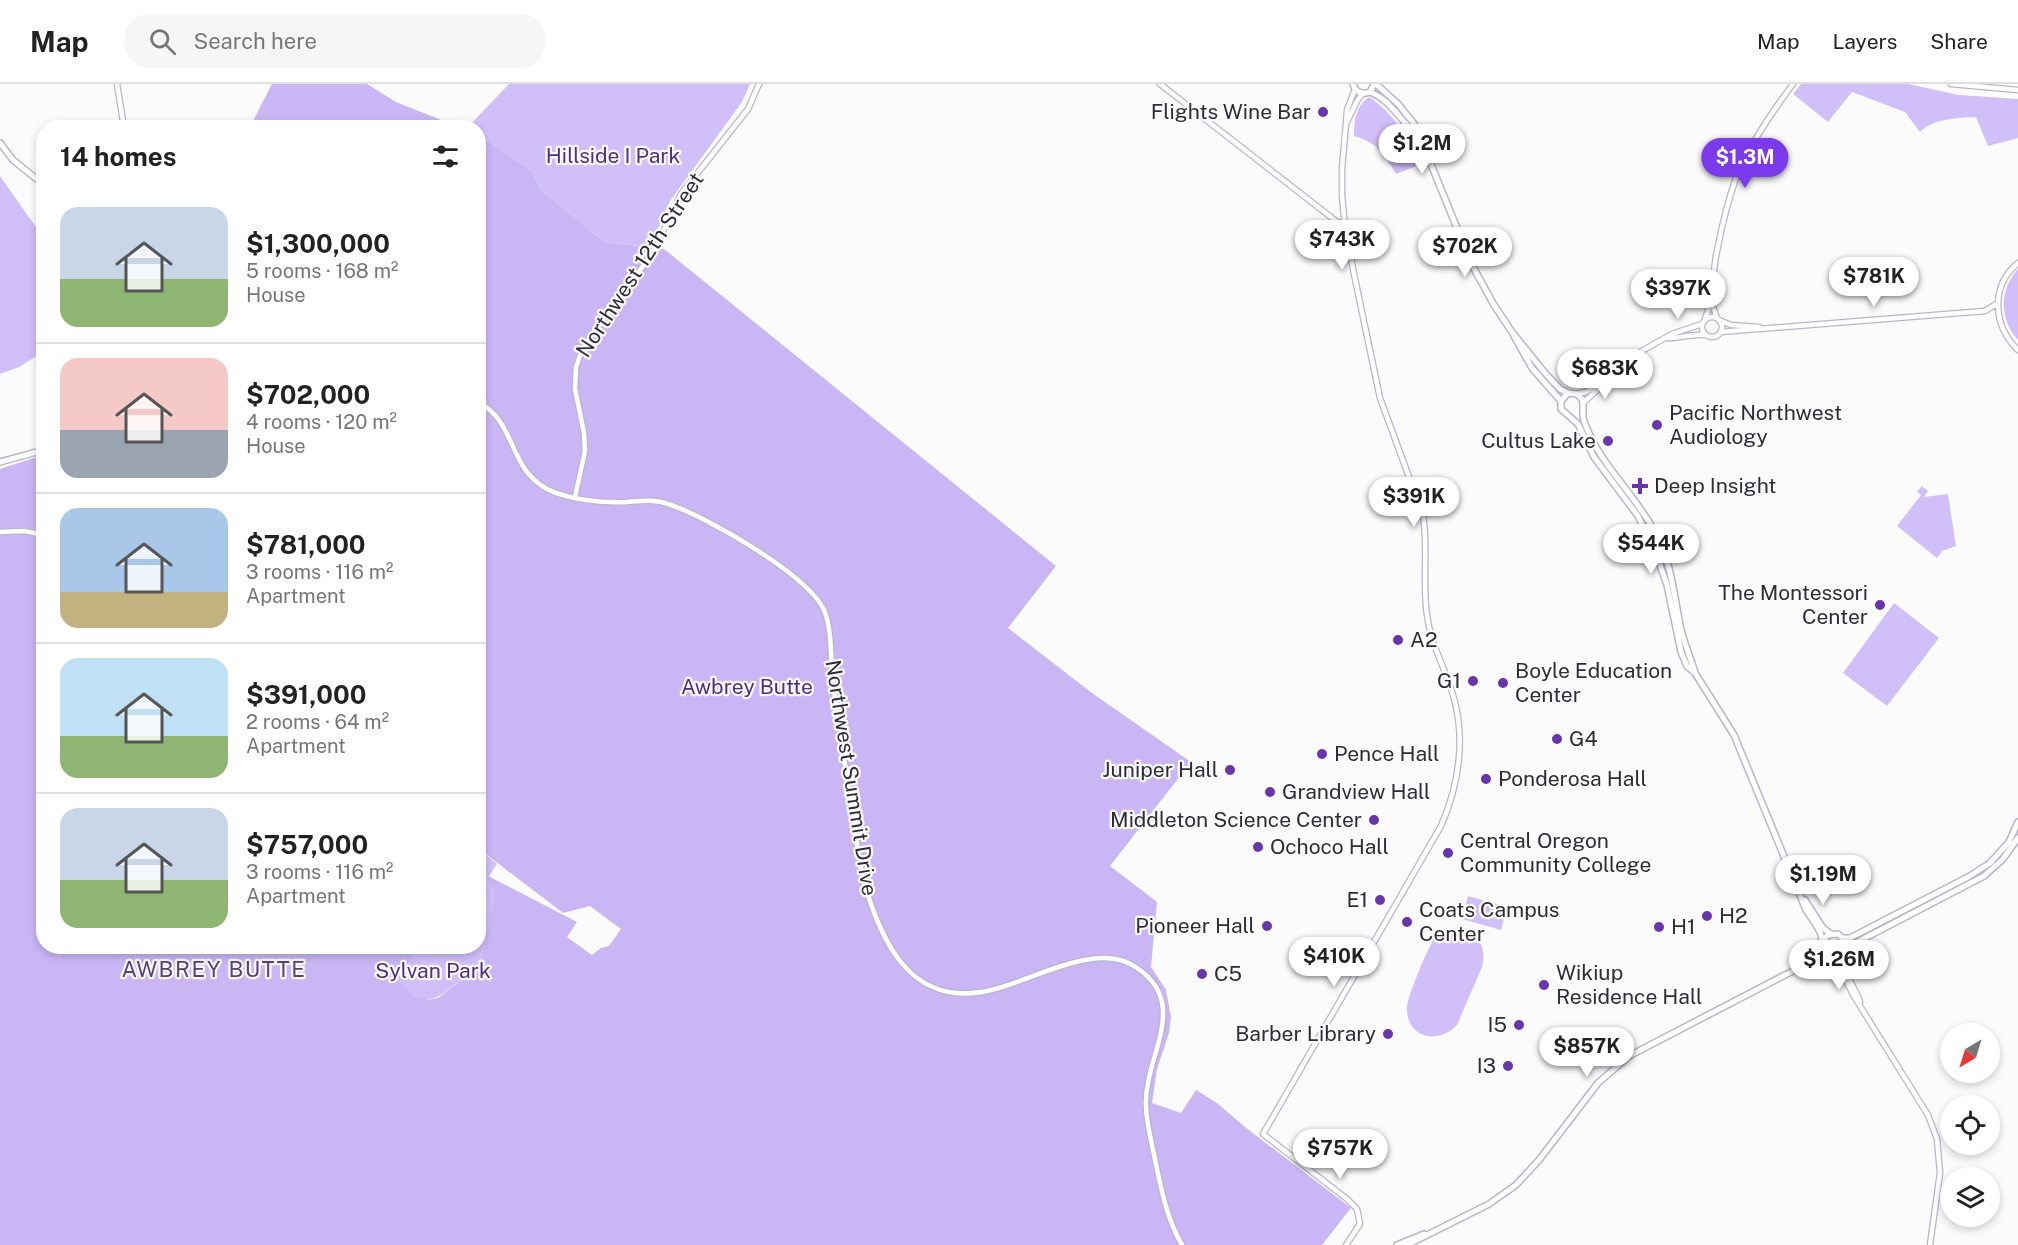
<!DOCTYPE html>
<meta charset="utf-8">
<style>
:root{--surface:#fff;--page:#f6f6f6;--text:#222;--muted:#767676;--line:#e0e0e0;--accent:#7c3aed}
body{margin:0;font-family:"Public Sans",sans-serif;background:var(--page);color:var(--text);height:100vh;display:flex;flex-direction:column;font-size:22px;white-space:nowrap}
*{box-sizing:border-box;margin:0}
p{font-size:20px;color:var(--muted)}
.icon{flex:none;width:33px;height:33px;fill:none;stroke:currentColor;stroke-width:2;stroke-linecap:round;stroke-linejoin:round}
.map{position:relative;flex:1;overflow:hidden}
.drawer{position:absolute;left:36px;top:36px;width:450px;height:834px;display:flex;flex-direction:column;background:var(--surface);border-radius:24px;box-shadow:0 3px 9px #0003}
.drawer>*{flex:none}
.needle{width:39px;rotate:218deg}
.fabs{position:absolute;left:1940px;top:939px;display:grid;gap:12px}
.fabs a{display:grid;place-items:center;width:60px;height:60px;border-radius:50%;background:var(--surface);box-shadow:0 3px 9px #0003;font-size:30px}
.price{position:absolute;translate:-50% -51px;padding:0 14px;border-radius:21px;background:#fff;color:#222;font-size:20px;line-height:39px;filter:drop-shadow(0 2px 3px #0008)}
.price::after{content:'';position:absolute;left:50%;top:36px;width:18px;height:14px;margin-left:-9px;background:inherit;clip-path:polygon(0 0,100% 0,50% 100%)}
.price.on{background:var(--accent);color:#fff}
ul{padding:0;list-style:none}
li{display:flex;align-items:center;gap:18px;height:150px;padding:0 24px}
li+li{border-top:2px solid var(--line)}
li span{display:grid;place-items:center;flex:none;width:168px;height:120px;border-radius:18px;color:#555}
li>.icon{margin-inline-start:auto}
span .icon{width:72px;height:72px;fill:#fffc;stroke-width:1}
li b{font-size:26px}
h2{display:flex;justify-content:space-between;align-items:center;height:72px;padding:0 24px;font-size:26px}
header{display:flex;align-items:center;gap:36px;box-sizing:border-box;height:84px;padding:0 30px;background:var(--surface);border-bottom:2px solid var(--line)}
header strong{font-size:28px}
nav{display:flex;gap:33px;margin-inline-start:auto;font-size:21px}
.search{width:420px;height:54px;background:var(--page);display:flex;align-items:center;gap:15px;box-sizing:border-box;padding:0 21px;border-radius:24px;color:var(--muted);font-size:22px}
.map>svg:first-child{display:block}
.green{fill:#d1bffa}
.forest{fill:#cab6f5}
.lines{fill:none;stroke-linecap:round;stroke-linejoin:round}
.tertiary-casing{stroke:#bbb4cc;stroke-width:7}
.secondary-casing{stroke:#bbb4cc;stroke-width:8}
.tertiary{stroke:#fff;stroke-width:4.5}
.secondary{stroke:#fff;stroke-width:5}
.poi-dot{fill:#6835ac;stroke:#fbfbfb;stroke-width:2}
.labels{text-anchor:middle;stroke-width:4.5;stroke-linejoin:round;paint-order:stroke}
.poi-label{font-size:21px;fill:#2f2c36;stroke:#fbfbfb;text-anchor:start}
.park-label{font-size:21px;fill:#512d85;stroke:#fbfbfb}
.street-label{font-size:21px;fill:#2f2c36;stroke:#fbfbfb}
.neighbourhood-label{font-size:22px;letter-spacing:1.5px;fill:#57417e;stroke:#fbfbfb}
</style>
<header>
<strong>Map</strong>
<div class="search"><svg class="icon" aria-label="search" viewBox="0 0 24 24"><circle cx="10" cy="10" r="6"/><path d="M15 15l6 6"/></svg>Search here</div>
<nav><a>Map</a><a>Layers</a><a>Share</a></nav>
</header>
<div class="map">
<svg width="2018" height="1161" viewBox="0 0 2018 1161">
<rect width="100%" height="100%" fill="#fbfbfb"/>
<path class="green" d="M509,0H750L742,18L670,117L650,163L604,158L540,105L532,87L479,51L478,44H467Z
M1801,0H1908L1959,11L2018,15V54L1988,62L1976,33C1958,34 1934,34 1920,48L1905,28L1852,8L1828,38L1793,10Z
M1369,13C1394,29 1408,54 1419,81L1396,90C1384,70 1378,59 1354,52C1354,36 1356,22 1369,13Z
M0,92L43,153V268L19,283L0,290Z
M2018,185V256C1999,235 1999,206 2018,185Z
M1922,402L1928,407L1924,413L1948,410L1956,462L1942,467L1937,474L1897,442L1921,411L1917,408Z
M1894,519L1939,554L1887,622L1843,589Z
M479,765L497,780L489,792L498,799L479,888C473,890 467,892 462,896C447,905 431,925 413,911C406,907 401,900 396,895L421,863L478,862L479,788L486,779L479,772Z
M1468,812L1507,823L1501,846L1462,835Z
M1459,844C1479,848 1487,865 1482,883L1457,941C1438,961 1407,954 1407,925C1406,916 1430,857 1437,851C1443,846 1451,845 1459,844Z"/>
<path class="forest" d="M272,0H367L396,18L459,43H253V37Z
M479,51L532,87L540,105L604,158L664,165L1056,482L1008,544L1092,609L1191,678L1110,782L1157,818L1151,883L1166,906L1171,933L1169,949L1157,985L1152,1019L1181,1029L1196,1006L1217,1019L1245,1043L1351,1124L1322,1161H0V385L43,371L44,862L421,863L396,895L414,912L428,916L438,914L463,895L479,888L495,810L488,792L577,838L567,853L592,871L601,864L609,862L621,845L590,822L563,829L479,765Z"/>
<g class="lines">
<defs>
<path id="tertiary" d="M117,0L124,44
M1160,0L1345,144
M1951,0L2018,6
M1346,40L1357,17L1363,9
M2018,179C1990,202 1993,242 2018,266
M1711,217L1717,234
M1702 243a10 10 0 1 1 20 0a10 10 0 1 1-20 0Z
M1705,235C1714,214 1712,190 1717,167C1722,141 1728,116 1737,91C1751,58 1772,28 1793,0
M1721,237L1731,241L1759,243
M1721,248L1985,227L1998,219
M1668,254C1680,255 1692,249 1705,251
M1577,310L1586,308L1604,299
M478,318C517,338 507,383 547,405C568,416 604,419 627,418C641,417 655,415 668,420C706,432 808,491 824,526C833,548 830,576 833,599C842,663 852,728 862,792C881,858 911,928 995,905C1021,898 1045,886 1072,879C1094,873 1117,870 1137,884C1191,920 1144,973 1146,1021C1146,1036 1150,1051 1153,1066C1160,1098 1165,1132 1182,1161
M1584,318L1640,268L1672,250L1702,240
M575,413L585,367L584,349L575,305L576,283L583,263L652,170L681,110L748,25L759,0
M0,448L24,447L44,451
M1843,870C1839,884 1856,904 1860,918
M1830,874L1837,880L1855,914L1928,1031L1937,1055L1940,1089L1930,1161
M1346,1161L1360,1140L1357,1125L1347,1115L1263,1050L1441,742C1459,701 1466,654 1453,611C1446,586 1432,563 1428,537C1421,502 1429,467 1423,431L1380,314L1354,190L1345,144L1342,111V84L1346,40L1347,26L1355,5"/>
<path id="secondary" d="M1353,0C1355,8 1362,11 1370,8L1374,0
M1376,0L1398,20L1415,41L1472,181L1494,221L1512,248L1545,289L1560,305L1568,309
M1370,8C1391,16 1399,36 1417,50
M0,59L13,76L44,101
M1514,252L1532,284L1561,317
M0,378L44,366
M1695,589C1691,573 1683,558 1680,541C1674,510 1671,477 1655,448C1634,409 1599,380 1584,337C1581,329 1585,323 1582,315L1577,310L1568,309L1561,317V325L1578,340L1594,373L1638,432L1656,470L1667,501L1681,568L1687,582L1695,589L1734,651L1806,826C1811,834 1819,843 1821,851C1823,856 1820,861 1822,866C1826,878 1839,875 1845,867V857L1838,850L1828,851L1822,858
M1805,816L1823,844L1831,850
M1843,854H1850L1968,793L1990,779L2009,758L2018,738
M1846,864L1984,792L2003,775L2018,754
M1801,880L1817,870L1821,865
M1397,1161L1424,1150
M1407,1161L1489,1120L1516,1101L1539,1076L1598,999L1629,972L1783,892L1820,874L1828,873"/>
</defs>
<use href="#tertiary" class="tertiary-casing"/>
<use href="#secondary" class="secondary-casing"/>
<use href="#tertiary" class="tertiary"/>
<use href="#secondary" class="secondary"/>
</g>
<g class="poi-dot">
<circle cx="1323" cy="28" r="6"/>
<circle cx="1657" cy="341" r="6"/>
<circle cx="1608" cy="357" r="6"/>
<path d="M1637 393h6v6h6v6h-6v6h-6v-6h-6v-6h6z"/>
<circle cx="1880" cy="521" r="6"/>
<circle cx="1398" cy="556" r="6"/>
<circle cx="1473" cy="597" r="6"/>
<circle cx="1503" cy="599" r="6"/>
<circle cx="1557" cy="655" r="6"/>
<circle cx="1322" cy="670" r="6"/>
<circle cx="1230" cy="686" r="6"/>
<circle cx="1486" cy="695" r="6"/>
<circle cx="1270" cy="708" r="6"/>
<circle cx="1374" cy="736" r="6"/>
<circle cx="1258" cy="763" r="6"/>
<circle cx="1448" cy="769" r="6"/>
<circle cx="1380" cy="816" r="6"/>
<circle cx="1707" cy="832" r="6"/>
<circle cx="1407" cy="838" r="6"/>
<circle cx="1267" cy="842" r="6"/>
<circle cx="1659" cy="843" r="6"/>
<circle cx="1202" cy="890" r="6"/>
<circle cx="1544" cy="901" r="6"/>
<circle cx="1519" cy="941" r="6"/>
<circle cx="1388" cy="950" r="6"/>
<circle cx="1508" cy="982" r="6"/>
</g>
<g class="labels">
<g class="poi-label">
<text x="1311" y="35" text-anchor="end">Flights Wine Bar</text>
<text x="1669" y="336">Pacific Northwest<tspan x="1669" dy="24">Audiology</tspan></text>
<text x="1596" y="364" text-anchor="end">Cultus Lake</text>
<text x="1654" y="409">Deep Insight</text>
<text x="1868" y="516" text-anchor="end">The Montessori<tspan x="1868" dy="24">Center</tspan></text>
<text x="1410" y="563">A2</text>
<text x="1515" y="594">Boyle Education<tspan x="1515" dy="24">Center</tspan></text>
<text x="1461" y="604" text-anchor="end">G1</text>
<text x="1569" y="662">G4</text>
<text x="1334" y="677">Pence Hall</text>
<text x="1218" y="693" text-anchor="end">Juniper Hall</text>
<text x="1498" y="702">Ponderosa Hall</text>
<text x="1282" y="715">Grandview Hall</text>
<text x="1362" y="743" text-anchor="end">Middleton Science Center</text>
<text x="1460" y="764">Central Oregon<tspan x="1460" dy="24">Community College</tspan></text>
<text x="1270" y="770">Ochoco Hall</text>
<text x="1368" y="823" text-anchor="end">E1</text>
<text x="1419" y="833">Coats Campus<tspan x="1419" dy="24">Center</tspan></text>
<text x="1719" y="839">H2</text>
<text x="1255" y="849" text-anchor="end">Pioneer Hall</text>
<text x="1671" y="850">H1</text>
<text x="1556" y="896">Wikiup<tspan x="1556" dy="24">Residence Hall</tspan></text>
<text x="1214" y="897">C5</text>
<text x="1507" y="948" text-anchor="end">I5</text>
<text x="1376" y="957" text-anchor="end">Barber Library</text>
<text x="1496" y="989" text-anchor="end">I3</text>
</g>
<g class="park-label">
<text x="613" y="79">Hillside I Park</text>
<text x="747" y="610">Awbrey Butte</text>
<text x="433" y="894">Sylvan Park</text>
</g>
<g class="street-label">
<text transform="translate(640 181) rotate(-57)" y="7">Northwest 12th Street</text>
<text transform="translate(851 694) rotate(81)" y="7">Northwest Summit Drive</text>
</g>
<g class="neighbourhood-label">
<text x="214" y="893">AWBREY BUTTE</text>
</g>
</g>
</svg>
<div class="fabs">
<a><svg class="needle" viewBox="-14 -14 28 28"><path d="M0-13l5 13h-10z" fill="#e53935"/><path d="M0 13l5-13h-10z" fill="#767676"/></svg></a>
<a><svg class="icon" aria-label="locate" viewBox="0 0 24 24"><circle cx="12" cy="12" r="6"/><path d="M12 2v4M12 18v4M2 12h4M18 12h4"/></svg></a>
<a><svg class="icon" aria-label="layers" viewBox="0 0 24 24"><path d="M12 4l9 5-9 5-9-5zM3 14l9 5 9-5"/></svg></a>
</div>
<b class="price" style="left:1422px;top:91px">$1.2M</b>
<b class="price on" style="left:1745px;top:105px">$1.3M</b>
<b class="price" style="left:1342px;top:187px">$743K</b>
<b class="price" style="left:1465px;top:194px">$702K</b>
<b class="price" style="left:1874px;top:224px">$781K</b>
<b class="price" style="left:1678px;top:236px">$397K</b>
<b class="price" style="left:1605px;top:316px">$683K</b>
<b class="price" style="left:1414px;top:444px">$391K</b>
<b class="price" style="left:1651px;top:491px">$544K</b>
<b class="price" style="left:1823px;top:822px">$1.19M</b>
<b class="price" style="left:1334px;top:904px">$410K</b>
<b class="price" style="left:1839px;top:907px">$1.26M</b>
<b class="price" style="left:1587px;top:994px">$857K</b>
<b class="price" style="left:1340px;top:1096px">$757K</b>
<section class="drawer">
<h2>14 homes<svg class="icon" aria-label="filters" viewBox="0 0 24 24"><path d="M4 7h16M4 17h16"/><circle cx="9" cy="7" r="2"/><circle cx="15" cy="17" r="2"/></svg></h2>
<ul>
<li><span style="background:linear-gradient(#c9d6e8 60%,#8fb573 0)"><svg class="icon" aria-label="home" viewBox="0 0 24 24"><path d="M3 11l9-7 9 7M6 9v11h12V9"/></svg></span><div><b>$1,300,000</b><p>5 rooms · 168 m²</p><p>House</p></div></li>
<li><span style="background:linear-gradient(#f6c9c9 60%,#9aa5b1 0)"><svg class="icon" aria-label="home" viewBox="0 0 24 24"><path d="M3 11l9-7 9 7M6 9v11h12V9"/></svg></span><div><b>$702,000</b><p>4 rooms · 120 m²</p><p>House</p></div></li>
<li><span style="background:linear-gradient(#a9c7e8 70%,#c2b280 0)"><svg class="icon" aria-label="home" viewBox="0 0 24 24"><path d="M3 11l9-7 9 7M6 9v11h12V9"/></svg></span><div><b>$781,000</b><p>3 rooms · 116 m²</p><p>Apartment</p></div></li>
<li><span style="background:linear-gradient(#bfe0f5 65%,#8fb573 0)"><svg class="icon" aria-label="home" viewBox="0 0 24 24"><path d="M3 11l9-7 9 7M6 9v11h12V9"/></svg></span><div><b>$391,000</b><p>2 rooms · 64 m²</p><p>Apartment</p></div></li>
<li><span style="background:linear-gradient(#c9d6e8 60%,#8fb573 0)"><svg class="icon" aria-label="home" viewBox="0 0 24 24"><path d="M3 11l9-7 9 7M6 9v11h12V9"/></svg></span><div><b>$757,000</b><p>3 rooms · 116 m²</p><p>Apartment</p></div></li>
</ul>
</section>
</div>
